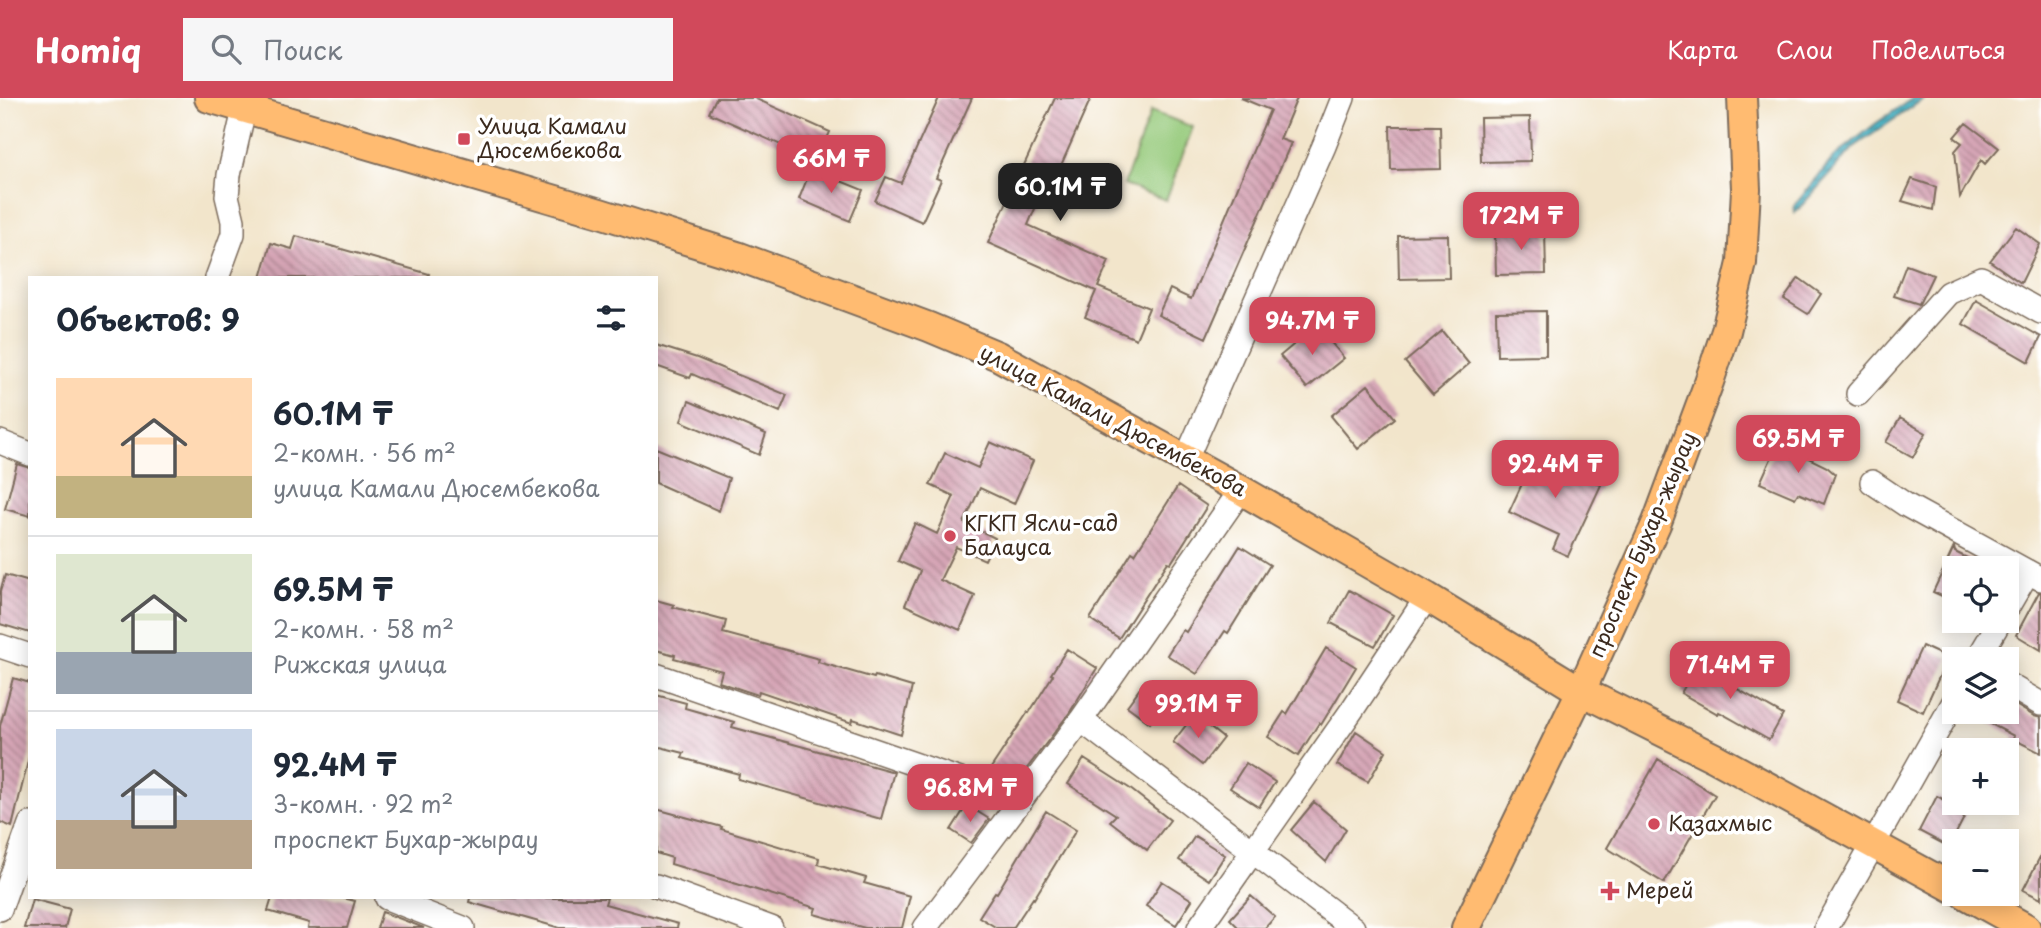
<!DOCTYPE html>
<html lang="ru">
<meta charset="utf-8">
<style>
:root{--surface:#fff;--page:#f6f6f7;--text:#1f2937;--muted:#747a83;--line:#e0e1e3;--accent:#d1495b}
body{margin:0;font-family:"Playpen Sans",sans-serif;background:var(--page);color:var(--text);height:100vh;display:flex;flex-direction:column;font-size:26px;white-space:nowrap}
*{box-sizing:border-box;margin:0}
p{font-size:23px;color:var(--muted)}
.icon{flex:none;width:38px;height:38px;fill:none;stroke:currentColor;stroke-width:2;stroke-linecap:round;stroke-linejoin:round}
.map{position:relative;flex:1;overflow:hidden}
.panel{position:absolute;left:28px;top:178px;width:630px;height:623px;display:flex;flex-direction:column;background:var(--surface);border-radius:0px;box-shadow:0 4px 18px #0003}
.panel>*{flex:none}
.tools{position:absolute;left:1942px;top:458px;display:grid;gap:14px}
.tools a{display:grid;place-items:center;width:77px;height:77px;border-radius:0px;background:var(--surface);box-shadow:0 4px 18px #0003;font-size:35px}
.price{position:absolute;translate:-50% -60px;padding:0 16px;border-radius:14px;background:var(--accent);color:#fff;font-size:23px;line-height:46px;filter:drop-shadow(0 2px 4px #0008)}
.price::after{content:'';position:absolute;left:50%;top:42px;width:21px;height:16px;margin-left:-10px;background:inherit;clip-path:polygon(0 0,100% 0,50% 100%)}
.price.selected{background:#222;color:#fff}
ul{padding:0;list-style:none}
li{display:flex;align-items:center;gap:21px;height:175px;padding:0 28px}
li+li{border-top:2px solid var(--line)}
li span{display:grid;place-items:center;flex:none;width:196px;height:140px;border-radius:0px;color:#555}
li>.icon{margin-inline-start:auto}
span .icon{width:84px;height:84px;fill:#fffc;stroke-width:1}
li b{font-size:30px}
h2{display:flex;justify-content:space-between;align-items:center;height:84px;padding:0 28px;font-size:30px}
header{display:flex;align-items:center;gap:42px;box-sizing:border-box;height:98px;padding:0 35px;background:var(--accent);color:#fff}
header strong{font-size:33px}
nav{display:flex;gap:38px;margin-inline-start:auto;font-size:24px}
.search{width:490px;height:63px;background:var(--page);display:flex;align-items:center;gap:18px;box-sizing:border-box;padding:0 24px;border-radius:0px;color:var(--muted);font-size:26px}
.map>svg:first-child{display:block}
.green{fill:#96ca7b;stroke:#687a4c;stroke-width:2}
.water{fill:url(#water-rules);stroke:#3e6c6f;stroke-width:2}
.building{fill:url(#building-back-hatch)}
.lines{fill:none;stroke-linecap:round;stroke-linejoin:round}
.minor-casing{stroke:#7b6b5b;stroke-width:26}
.major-casing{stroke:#7b6b5b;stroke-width:32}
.minor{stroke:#fff;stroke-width:23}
.major{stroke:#ffbb71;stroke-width:28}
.poi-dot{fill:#d1495b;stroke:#fff;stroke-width:2.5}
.labels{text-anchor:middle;stroke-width:7;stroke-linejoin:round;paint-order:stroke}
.poi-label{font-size:21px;fill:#3b2a1e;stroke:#fff;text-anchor:start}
.street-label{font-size:21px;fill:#3b2a1e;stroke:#fff}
</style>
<header>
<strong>Homiq</strong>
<div class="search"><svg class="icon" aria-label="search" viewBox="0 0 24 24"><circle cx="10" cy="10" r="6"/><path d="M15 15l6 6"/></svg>Поиск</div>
<nav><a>Карта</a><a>Слои</a><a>Поделиться</a></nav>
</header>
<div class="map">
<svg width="2041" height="830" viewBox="0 0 2041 830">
<defs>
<pattern id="water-rules" width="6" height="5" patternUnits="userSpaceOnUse" patternTransform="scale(1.75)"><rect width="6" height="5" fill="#42aec0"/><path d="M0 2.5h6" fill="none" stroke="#388e9b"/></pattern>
<pattern id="building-back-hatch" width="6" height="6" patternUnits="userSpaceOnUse" patternTransform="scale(1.75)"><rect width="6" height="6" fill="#d6a5b6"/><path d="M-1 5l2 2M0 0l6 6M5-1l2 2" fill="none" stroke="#af8793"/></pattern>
</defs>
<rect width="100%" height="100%" fill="#fff"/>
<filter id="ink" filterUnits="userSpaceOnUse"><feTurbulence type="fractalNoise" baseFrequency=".0143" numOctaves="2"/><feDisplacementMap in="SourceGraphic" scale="14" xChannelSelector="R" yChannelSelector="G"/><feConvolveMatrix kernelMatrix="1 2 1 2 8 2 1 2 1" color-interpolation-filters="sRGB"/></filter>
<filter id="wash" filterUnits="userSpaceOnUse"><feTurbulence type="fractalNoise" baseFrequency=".00686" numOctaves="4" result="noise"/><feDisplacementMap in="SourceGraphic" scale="28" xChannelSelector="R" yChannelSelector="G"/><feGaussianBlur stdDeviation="1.57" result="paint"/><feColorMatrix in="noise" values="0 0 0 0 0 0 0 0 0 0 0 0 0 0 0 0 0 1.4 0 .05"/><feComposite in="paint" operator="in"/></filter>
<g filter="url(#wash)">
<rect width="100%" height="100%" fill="#f2e5cb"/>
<path class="green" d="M1151,13L1193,29L1166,102L1124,87Z"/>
<path class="water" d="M1913,0H1925L1854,49L1795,115L1794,108L1834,59L1875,26Z"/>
<g id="blocks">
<path class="building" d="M716,0H754L830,34L817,63L709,15Z
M939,0H972L936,80L941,82L922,124L875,103L886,79L901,85Z
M1055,0H1091L1051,90L1045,87L1028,127L1109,163L1098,189L1149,210L1136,241L1085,219L1096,193L988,145Z
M1297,0L1280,41L1291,45L1206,240L1158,217L1170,191L1191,201L1270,12L1241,0Z
M1530,19L1531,63L1481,64L1480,20Z
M1966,25L1999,50L1985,66L1981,62L1960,99L1955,53L1962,45L1954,39Z
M1390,28H1440L1441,71L1391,72Z
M811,71L863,92L850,123L799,101Z
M1912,81L1936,89L1933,112L1902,103Z
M2016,129L2040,146L2021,185L1990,163Z
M1545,132L1546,176L1496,177L1495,133Z
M1448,137L1449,180L1399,181L1398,138Z
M296,138L429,176L428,180H261L271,145L292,151Z
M1906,167L1933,177L1919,206L1894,198Z
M1799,180L1821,196L1808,216L1784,201Z
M1976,202L2041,239L2029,264L1963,226Z
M1546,213V257L1497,258L1496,214Z
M1317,227L1344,260L1307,290L1280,258Z
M1442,233L1469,266L1433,297L1405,264Z
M656,247L697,260L787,297L780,314L692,276L690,280L656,268Z
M1368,287L1395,320L1358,351L1331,318Z
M689,303L766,336L759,357L681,323Z
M1900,320L1926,335L1913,359L1886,344Z
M990,344L1033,363L1014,406L980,390L964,425L995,440L985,462L956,449L940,482L975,498L960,532L905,507L920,473L898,463L915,425L937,436L954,398L930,387L945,355L978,370Z
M1778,345L1827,369L1835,376L1824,406L1798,395L1795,400L1760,385Z
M656,350L729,380L719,413L656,385Z
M1537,353L1568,368L1567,371L1601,387L1568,458L1553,451L1559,437L1509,414Z
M17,366L30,370V418L5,411Z
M1178,388L1207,408L1171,465L1168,464L1119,540L1090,521L1132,454L1135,456Z
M1240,448L1270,467L1228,535L1225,533L1197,576L1167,557L1183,532L1186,534Z
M1954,449L1955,454L1989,471H1955V504L1933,494Z
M5,477L30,484V535L0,526V494Z
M1349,492L1393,517L1375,548L1331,525Z
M2039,494L2041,495V552L2016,537Z
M656,502L674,507L673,509L726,523L723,535L819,561L818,564L874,580L875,578L912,589L901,637L853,621L852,625L759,593L758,597L719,584L722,573L674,560L675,557L656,552Z
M1922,548L1948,560L1923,614L1897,602Z
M1326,550L1356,569L1321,627L1319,625L1298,658L1268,639L1284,614L1287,616Z
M1067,551L1097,570L1070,614L1015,686L991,670L1028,614L1029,615L1053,577L1051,576Z
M1699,563L1736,585L1734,589L1783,617L1769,642L1719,614L1718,616L1681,595Z
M13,580L30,585V655L12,729L0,724V628Z
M1146,582L1169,599L1150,625L1127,608Z
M656,597L686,605L685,610L734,624L732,629L894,674L881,721L738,681L739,676L682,660L684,655L656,648Z
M2007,602L2034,618L2041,620V655L2013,641L2014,638L1968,614H2007Z
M1194,617L1223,640L1202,667L1173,644Z
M1356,633L1386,653L1368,684L1337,667Z
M1084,661L1129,690L1170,722L1147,752L1110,723L1116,717L1068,686Z
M1658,661L1715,697L1664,785L1607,750Z
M1246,665L1275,684L1259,709L1230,690Z
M1937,698L1967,714L1949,749L1919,733Z
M1314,704L1346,731L1326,764L1291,732Z
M967,707L989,721L971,745L951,732Z
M656,711L722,729L721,731L819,760L818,766L866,780L864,785L910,798L902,830H865L814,816L816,810L671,766L672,760L656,755Z
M1046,713L1076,732L1034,801L1033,800L1013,830H997L979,819L995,794L997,795Z
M1195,738L1225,757L1209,782L1179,762Z
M2041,757V801L2023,792Z
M1162,783L1192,802L1176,827L1146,808Z
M1251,798L1275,819L1265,830H1239L1230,821Z
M272,800H343L355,803L347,830H308L309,825L268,813Z
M470,800H607L605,806L678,826L677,830H560L469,804Z
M32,801L70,811L65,830H24Z
M382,814L388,816L424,830H377Z"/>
</g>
</g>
<g filter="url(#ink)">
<use href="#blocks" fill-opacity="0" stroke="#7b6b5b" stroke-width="2"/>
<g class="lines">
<defs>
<path id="minor" d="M217,180L233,136V123L227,98L229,77L244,12
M1858,296L1948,195L1981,180L2041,214
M0,344L30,356
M1186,361L1324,48L1343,0
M1872,384L1906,407L2041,481
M2007,510L2028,474
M0,548L30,558
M1977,562L2000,523
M656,577L1021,703
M2007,586L2041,606
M1081,622L1353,830
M656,788L771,830
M387,800L463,830
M0,811L30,726
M925,830L1081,622L1241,392
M1199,830L1352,612L1427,499
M1826,830L1955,602"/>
<path id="major" d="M209,0L600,115L737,158L929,229L998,258L1241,392L1427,499L1581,593L1715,660L1955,791
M1965,796L2026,830
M1466,830L1581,593L1657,424L1709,284L1726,233L1742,165L1746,91L1742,0"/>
</defs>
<use href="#minor" class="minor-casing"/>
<use href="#major" class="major-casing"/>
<use href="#minor" class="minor"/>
<use href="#major" class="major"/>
</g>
</g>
<g class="poi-dot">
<rect x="457" y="34" width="14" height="14" rx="3.5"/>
<circle cx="950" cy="438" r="7"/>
<circle cx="1654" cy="726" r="7"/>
<path d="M1606.5 782.5h7v7h7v7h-7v7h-7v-7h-7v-7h7z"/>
</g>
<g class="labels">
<g class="poi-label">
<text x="478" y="36">Улица Камали<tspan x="478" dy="24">Дюсембекова</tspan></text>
<text x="964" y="433">КГКП Ясли-сад<tspan x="964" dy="24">Балауса</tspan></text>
<text x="1668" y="733">Казахмыс</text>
<text x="1626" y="800">Мерей</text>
</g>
<g class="street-label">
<text transform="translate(1113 323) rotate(28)" y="7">улица Камали Дюсембекова</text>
<text transform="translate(1643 447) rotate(-67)" y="7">проспект Бухар-жырау</text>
</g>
</g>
</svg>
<div class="tools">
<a><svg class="icon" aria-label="locate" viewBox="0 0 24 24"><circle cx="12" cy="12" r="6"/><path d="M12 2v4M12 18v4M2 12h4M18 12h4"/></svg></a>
<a><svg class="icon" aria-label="layers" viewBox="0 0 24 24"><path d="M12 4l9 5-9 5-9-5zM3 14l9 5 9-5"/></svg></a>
<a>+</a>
<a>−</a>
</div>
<b class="price" style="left:831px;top:97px">66M ₸</b>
<b class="price selected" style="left:1060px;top:125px">60.1M ₸</b>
<b class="price" style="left:1521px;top:154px">172M ₸</b>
<b class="price" style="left:1312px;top:259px">94.7M ₸</b>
<b class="price" style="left:1798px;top:377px">69.5M ₸</b>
<b class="price" style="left:1555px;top:402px">92.4M ₸</b>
<b class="price" style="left:1730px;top:603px">71.4M ₸</b>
<b class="price" style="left:1198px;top:642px">99.1M ₸</b>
<b class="price" style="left:970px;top:726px">96.8M ₸</b>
<section class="panel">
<h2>Объектов: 9<svg class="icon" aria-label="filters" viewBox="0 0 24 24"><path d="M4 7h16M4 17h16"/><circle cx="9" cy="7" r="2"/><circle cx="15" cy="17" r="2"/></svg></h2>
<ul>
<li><span style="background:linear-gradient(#ffd9b3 70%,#c2b280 0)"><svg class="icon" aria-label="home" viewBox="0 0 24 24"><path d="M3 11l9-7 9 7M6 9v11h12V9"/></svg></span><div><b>60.1M ₸</b><p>2-комн. · 56 m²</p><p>улица Камали Дюсембекова</p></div></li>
<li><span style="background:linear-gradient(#dfe7d0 70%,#9aa5b1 0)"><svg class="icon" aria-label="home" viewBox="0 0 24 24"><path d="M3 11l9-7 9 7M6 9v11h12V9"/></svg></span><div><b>69.5M ₸</b><p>2-комн. · 58 m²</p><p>Рижская улица</p></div></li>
<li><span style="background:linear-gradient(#c9d6e8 65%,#b9a48a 0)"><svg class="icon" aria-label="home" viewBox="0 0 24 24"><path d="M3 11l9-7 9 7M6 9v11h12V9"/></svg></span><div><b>92.4M ₸</b><p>3-комн. · 92 m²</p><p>проспект Бухар-жырау</p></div></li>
</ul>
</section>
</div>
